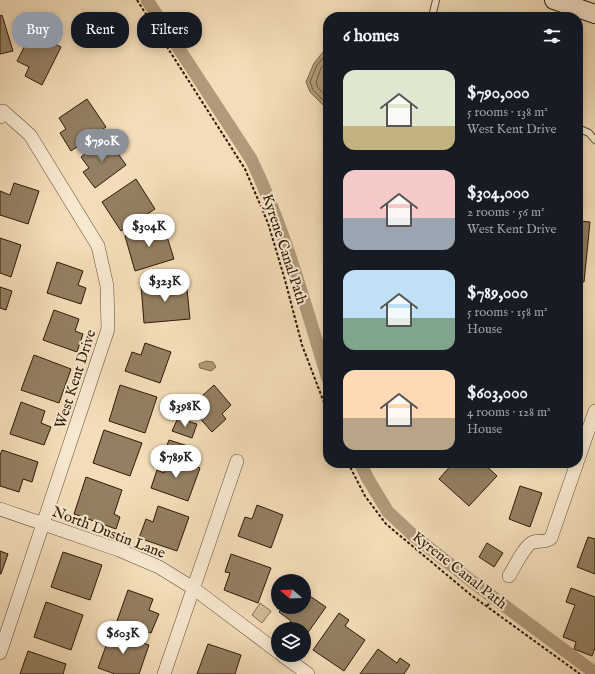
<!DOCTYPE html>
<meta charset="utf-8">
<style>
:root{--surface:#171b24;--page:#242831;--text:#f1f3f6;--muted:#9ea1a6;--accent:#8c9099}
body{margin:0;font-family:"IM FELL English",serif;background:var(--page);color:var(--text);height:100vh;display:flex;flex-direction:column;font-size:15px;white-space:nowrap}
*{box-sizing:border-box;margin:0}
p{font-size:13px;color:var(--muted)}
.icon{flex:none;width:22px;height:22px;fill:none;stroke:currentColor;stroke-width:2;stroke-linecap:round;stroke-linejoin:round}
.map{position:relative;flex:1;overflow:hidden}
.drawer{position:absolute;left:323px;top:12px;width:260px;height:456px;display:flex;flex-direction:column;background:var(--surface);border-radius:16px;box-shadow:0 2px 10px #0003}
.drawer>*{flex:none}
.banner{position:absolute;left:12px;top:12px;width:251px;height:36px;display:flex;gap:8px}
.needle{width:26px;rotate:289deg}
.tools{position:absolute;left:271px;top:574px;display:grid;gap:8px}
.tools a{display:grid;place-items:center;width:40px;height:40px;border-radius:50%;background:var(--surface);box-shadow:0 2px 10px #0003;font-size:20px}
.price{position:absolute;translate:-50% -34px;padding:0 9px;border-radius:14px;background:#fff;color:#222;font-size:13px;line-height:26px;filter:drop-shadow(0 1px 2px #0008)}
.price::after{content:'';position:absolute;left:50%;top:24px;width:12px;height:9px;margin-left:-6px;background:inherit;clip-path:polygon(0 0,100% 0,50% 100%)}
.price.active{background:var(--accent);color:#fff}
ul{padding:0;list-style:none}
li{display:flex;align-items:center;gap:12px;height:100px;padding:0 20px}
li span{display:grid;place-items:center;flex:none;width:112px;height:80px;border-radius:12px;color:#555}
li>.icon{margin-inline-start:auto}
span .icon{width:48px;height:48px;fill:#fffc;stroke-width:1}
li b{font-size:17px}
h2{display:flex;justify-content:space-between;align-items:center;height:48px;padding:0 20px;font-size:17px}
.tag{padding:0 14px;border-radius:16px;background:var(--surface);box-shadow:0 2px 10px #0003;font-size:14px;line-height:36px}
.tag.active{background:var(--accent);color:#fff}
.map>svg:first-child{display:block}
.green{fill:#d2bb99;stroke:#806b4f}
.water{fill:#b09a7a;stroke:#7c674b}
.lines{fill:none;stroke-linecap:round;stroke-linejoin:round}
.shore{stroke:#6f5a40;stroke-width:1}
.canal{stroke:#b09a7a;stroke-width:13}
.building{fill:#947f62;stroke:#2e1b05}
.service-casing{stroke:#5f4b32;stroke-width:8}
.minor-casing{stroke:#5f4b32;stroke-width:14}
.secondary-casing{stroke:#2e1b05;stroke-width:20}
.path{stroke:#2e1b05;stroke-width:2;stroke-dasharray:3 2;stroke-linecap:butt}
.service{stroke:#f7e8d0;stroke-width:6}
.minor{stroke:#f7e8d0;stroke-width:13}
.secondary{stroke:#f7e8d0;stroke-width:18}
.labels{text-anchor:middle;stroke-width:4;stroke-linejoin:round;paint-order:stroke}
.street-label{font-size:15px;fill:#2e1b05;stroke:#f7e8d0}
</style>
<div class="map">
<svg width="595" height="674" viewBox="0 0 595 674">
<rect width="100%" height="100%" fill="#f3dcb7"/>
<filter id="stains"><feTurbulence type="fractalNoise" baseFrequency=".005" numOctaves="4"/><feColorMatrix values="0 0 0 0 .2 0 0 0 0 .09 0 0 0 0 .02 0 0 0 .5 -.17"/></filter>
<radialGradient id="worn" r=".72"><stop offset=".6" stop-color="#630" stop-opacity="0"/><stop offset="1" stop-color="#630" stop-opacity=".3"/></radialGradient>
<path class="green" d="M260,603L271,611L262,623L252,615Z"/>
<path class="water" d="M328,46V110L310,92L306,82L314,63Z
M206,361L213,362L216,367L211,371L200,368L199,364Z"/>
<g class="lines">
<path class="shore" d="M328,52L317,65L310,82L313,90L328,105
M328,60L321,68L316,82L318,88L328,98"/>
<path class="canal" d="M147,0L251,159C285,229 305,305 328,379
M360,463L368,479L388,512L414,536L474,583L595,673"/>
</g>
<path class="building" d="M2,15L13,51L0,54V16Z
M32,32L61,47L42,85L25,76L29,67L17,61Z
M87,99L106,127L71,151L60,133L66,129L59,118Z
M107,138L126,165L95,188L83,172L89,168L81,157Z
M136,179L155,209L121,231L102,202Z
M14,183L39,191L28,224L0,215V191L10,195Z
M578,221L590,222L584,282L578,281Z
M163,224L174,259L135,271L125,236Z
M0,238L21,245L11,277L0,273Z
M57,262L83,271L78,285L86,288L81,304L47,293Z
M177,282L178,290L187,289L190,319L144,323L141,285Z
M0,287L12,291L6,310L0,308Z
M54,310L79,319L75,331L83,334L77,352L43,340Z
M145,343L171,352L160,383L125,371L132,352L141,355Z
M34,355L71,369L59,403L21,390Z
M120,385L157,397L145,433L109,421Z
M214,385L231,405L222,414L226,419L212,432L190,407Z
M21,402L45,411L41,423L51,427L44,445L10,434Z
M178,418L197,424L192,438L172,431Z
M104,430L142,443L130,476L93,463Z
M169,440L191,447L187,460L164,453Z
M2,450L38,462L32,482L23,479L19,492L0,486V455Z
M169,457L200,468L188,501L151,488L157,470L164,473Z
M453,463H470L476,468L481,463H483L497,476L469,506L439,479Z
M86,477L122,490L114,514L120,517L116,529L74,514Z
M520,486L542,493L530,527L509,519Z
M257,505L283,515L271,548L238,536L245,517L252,519Z
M158,506L189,517L177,551L139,538L146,519L153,522Z
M588,537L595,539V574L577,567Z
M487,543L503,553L494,567L479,557Z
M0,551L8,554L1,574H0Z
M63,552L102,565L90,600L51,587Z
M231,554L271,568L258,603L224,590L230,573L225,572Z
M571,588L595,597V648L592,656L574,649L576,642L563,637L575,605L566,602Z
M128,590L153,599L149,610L159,614L151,633L117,621Z
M304,592L326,607L304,638V629L285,628L291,621L279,612L283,607H304Z
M46,602L83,615L71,650L34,637Z
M339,613L349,620L345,626L365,640L344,671L313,650Z
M111,632L149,645L139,674H115L98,668Z
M208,644L241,655L235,674H197Z
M378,649L397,663L400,658L410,665L404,674H360Z
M28,651L66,664L63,674H20Z"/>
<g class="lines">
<defs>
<path id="service" d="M432,17L436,0
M578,128L589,133L595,140"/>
<path id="minor" d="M0,117L3,111L30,135L98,246L107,286L108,329L0,653
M578,460L595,411
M0,509L119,550L159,567L193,588L278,652
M509,576C514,568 525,545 533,542C540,540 546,543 551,538L577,463
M282,655L308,674
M164,674L237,461"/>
<path id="secondary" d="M554,0L595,14"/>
</defs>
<use href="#service" class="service-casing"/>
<use href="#minor" class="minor-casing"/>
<use href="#secondary" class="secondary-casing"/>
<path class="path" d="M137,0L245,169L268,223L285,280L302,345L328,413
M348,463L365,496L386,524L471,595L580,674
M487,606L496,594"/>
<use href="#service" class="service"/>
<use href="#minor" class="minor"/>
<use href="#secondary" class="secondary"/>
</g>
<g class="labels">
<g class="street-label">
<text transform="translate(285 249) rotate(72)" y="5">Kyrene Canal Path</text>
<text transform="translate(75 379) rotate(-72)" y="5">West Kent Drive</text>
<text transform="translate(109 532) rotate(21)" y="5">North Dustin Lane</text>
<text transform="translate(460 570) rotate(38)" y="5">Kyrene Canal Path</text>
</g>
</g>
<rect width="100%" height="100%" filter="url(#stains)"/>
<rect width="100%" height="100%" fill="url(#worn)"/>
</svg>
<div class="tools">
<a><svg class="needle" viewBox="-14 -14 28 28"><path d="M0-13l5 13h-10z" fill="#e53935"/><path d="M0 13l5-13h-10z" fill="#9ea1a6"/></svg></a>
<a><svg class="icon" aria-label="layers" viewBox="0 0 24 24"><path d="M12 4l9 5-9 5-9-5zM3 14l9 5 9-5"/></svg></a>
</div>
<b class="price active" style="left:102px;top:163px">$790K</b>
<b class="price" style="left:149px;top:248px">$304K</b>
<b class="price" style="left:165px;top:303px">$323K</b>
<b class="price" style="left:185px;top:428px">$398K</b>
<b class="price" style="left:176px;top:479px">$789K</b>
<b class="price" style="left:123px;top:655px">$603K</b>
<div class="banner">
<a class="tag active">Buy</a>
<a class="tag">Rent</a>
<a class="tag">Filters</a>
</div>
<section class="drawer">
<h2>6 homes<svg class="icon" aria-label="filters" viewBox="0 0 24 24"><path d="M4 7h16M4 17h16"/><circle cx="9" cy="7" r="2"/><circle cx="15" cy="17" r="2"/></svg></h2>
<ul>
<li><span style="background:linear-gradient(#dfe7d0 70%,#c2b280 0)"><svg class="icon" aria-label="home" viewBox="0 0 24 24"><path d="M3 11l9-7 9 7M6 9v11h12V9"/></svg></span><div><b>$790,000</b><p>5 rooms · 138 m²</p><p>West Kent Drive</p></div></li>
<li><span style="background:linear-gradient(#f6c9c9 60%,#9aa5b1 0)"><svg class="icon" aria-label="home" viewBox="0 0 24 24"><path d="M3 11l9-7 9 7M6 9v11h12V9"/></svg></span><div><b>$304,000</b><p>2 rooms · 56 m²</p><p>West Kent Drive</p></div></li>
<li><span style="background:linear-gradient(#bfe0f5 60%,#7fa58c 0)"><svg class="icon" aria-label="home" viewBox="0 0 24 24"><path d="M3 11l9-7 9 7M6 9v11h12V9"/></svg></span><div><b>$789,000</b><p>5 rooms · 158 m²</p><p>House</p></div></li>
<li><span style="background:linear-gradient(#ffd9b3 60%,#b9a48a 0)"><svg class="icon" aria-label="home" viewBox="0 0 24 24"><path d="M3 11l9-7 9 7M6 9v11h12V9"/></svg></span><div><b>$603,000</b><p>4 rooms · 128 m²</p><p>House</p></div></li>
</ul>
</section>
</div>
